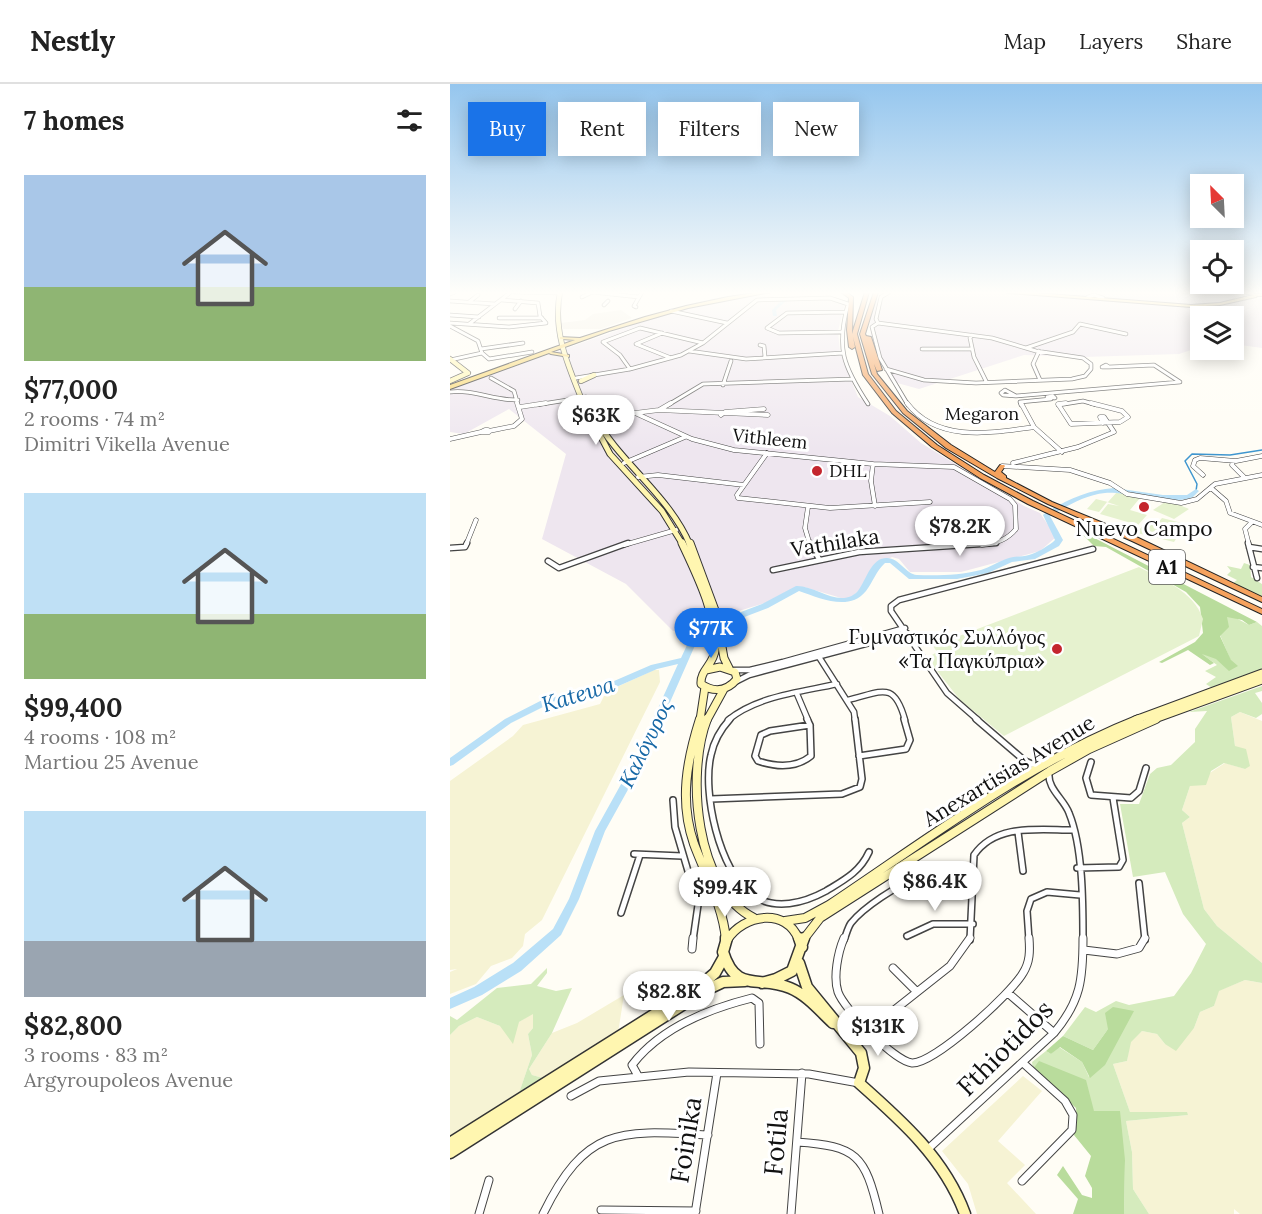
<!DOCTYPE html>
<meta charset="utf-8">
<style>
:root{--surface:#fff;--page:#f2f2f2;--text:#222;--muted:#767676;--line:#e0e0e0;--accent:#1a73e8}
body{margin:0;font-family:Lora,serif;background:var(--page);color:var(--text);height:100vh;display:flex;flex-direction:column;font-size:22px;white-space:nowrap}
*{box-sizing:border-box;margin:0}
p{font-size:20px;color:var(--muted)}
.icon{flex:none;width:33px;height:33px;fill:none;stroke:currentColor;stroke-width:2;stroke-linecap:round;stroke-linejoin:round}
.map{position:relative;flex:1;overflow:hidden}
.sheet{display:flex;flex-direction:column;background:var(--surface);width:450px}
.sheet>*{flex:none}
.banner{position:absolute;left:18px;top:18px;width:570px;height:54px;display:flex;gap:12px}
.needle{width:39px;rotate:336deg}
.controls{position:absolute;left:740px;top:90px;display:grid;gap:12px}
.controls a{display:grid;place-items:center;width:54px;height:54px;border-radius:0px;background:var(--surface);box-shadow:0 3px 15px #0003;font-size:30px}
.price{position:absolute;translate:-50% -51px;padding:0 14px;border-radius:21px;background:#fff;color:#222;font-size:20px;line-height:39px;filter:drop-shadow(0 2px 3px #0008)}
.price::after{content:'';position:absolute;left:50%;top:36px;width:18px;height:14px;margin-left:-9px;background:inherit;clip-path:polygon(0 0,100% 0,50% 100%)}
.price.current{background:var(--accent);color:#fff}
ul{padding:0;list-style:none}
li{display:grid;align-content:center;gap:12px;height:318px;padding:0 24px}
li span{display:grid;place-items:center;height:186px;border-radius:0px;color:#555}
li>.icon{margin-inline-start:auto}
span .icon{width:108px;height:108px;fill:#fffc;stroke-width:1}
li b{font-size:26px}
h2{display:flex;justify-content:space-between;align-items:center;height:72px;padding:0 24px;font-size:26px}
.tag{padding:0 21px;border-radius:0px;background:var(--surface);box-shadow:0 3px 15px #0003;font-size:21px;line-height:54px}
.tag.current{background:var(--accent);color:#fff}
header{display:flex;align-items:center;gap:36px;box-sizing:border-box;height:84px;padding:0 30px;background:var(--surface);border-bottom:2px solid var(--line)}
header strong{font-size:28px}
nav{display:flex;gap:33px;margin-inline-start:auto;font-size:21px}
main{display:flex;flex:1;min-height:0}
.map>svg:first-child{display:block}
.industrial{fill:#eee6ef}
.farmland{fill:#f6f3d4}
.green{fill:#d5ebbd}
.forest{fill:#b9dc9c}
.pitch{fill:#e6f2cf}
.plaza{fill:#f1ede2}
.lines{fill:none;stroke-linecap:round;stroke-linejoin:round}
.stream{stroke:#3f96cf;stroke-width:1.5}
.river{fill:#b9e0f7;fill-rule:evenodd}
.street-far4-casing{stroke:#444;stroke-width:4.5}
.street-far3-casing{stroke:#444;stroke-width:5}
.street-far2-casing{stroke:#444;stroke-width:7}
.street-far1-casing{stroke:#444;stroke-width:8}
.street-casing{stroke:#444;stroke-width:9}
.secondary-far4-casing{stroke:#333;stroke-width:6}
.secondary-far3-casing{stroke:#333;stroke-width:7}
.secondary-far2-casing{stroke:#333;stroke-width:9}
.secondary-far1-casing{stroke:#333;stroke-width:10}
.secondary-casing{stroke:#333;stroke-width:13}
.primary-casing{stroke:#222;stroke-width:2}
.highway-casing{stroke:#222;stroke-width:2}
.street-far4{stroke:#fff;stroke-width:3}
.street-far3{stroke:#fff;stroke-width:4}
.street-far2{stroke:#fff;stroke-width:4.5}
.street-far1{stroke:#fff;stroke-width:5}
.street{stroke:#fff;stroke-width:7}
.secondary-far4{stroke:#fff6b0;stroke-width:4.5}
.secondary-far3{stroke:#fff6b0;stroke-width:5}
.secondary-far2{stroke:#fff6b0;stroke-width:7}
.secondary-far1{stroke:#fff6b0;stroke-width:8}
.secondary{stroke:#fff6b0;stroke-width:10}
.primary{fill:#f9d66b;fill-rule:evenodd}
.highway{fill:#f5a25d;fill-rule:evenodd}
.poi-dot{fill:#c4262e;stroke:#fff;stroke-width:2}
.labels{text-anchor:middle;stroke-width:6;stroke-linejoin:round;paint-order:stroke}
.far-street-label{font-size:18px;fill:#111;stroke:#fff}
.far-poi-label{font-size:18px;fill:#111;stroke:#fff;text-anchor:start}
.shield{fill:#fff;stroke:#585858;stroke-width:1.5}
.shield-label{font-size:20px;font-weight:bold;fill:#111}
.poi-label{font-size:21px;fill:#111;stroke:#fff}
.street-label{font-size:21px;fill:#111;stroke:#fff}
.water-label{font-size:22px;font-style:italic;fill:#1768a6;stroke:#fff}
.near-street-label{font-size:26px;fill:#111;stroke:#fff}
</style>
<header>
<strong>Nestly</strong>
<nav><a>Map</a><a>Layers</a><a>Share</a></nav>
</header>
<main>
<section class="sheet">
<h2>7 homes<svg class="icon" aria-label="filters" viewBox="0 0 24 24"><path d="M4 7h16M4 17h16"/><circle cx="9" cy="7" r="2"/><circle cx="15" cy="17" r="2"/></svg></h2>
<ul>
<li><span style="background:linear-gradient(#a9c7e8 60%,#8fb573 0)"><svg class="icon" aria-label="home" viewBox="0 0 24 24"><path d="M3 11l9-7 9 7M6 9v11h12V9"/></svg></span><div><b>$77,000</b><p>2 rooms · 74 m²</p><p>Dimitri Vikella Avenue</p></div></li>
<li><span style="background:linear-gradient(#bfe0f5 65%,#8fb573 0)"><svg class="icon" aria-label="home" viewBox="0 0 24 24"><path d="M3 11l9-7 9 7M6 9v11h12V9"/></svg></span><div><b>$99,400</b><p>4 rooms · 108 m²</p><p>Martiou 25 Avenue</p></div></li>
<li><span style="background:linear-gradient(#bfe0f5 70%,#9aa5b1 0)"><svg class="icon" aria-label="home" viewBox="0 0 24 24"><path d="M3 11l9-7 9 7M6 9v11h12V9"/></svg></span><div><b>$82,800</b><p>3 rooms · 83 m²</p><p>Argyroupoleos Avenue</p></div></li>
</ul>
</section>
<div class="map">
<svg width="812" height="1130" viewBox="0 0 812 1130">
<rect width="100%" height="100%" fill="#fffdf5"/>
<path class="industrial" d="M435,208H781L800,216L812,215V264L783,260V232H750V263L729,270L634,273L574,271L469,305L440,297L421,258L420,231L426,216Z
M299,212L382,215L395,219L388,247L390,268L408,313L440,332L471,359L574,422L590,429L606,453L590,467L511,488H460L449,475L442,473L422,483L413,503L398,516L354,503L338,507L315,519L223,547L176,500L92,455L116,370L59,325L14,350L0,348V305L223,227Z"/>
<path class="farmland" d="M204,586H209L210,598L92,836L75,850L73,862L62,874L41,882L26,900L0,910V888L7,885L0,886V697L63,652L73,641L150,620L156,608Z
M790,628L812,637V879L767,842L754,825L732,739L740,733L732,726L740,702L775,679L795,685L785,662L781,633Z
M795,896L812,899V1130H790L784,1125V1130H699L683,1105L682,1068L676,1037L738,1031L736,1028H680L663,980L677,977L680,958L692,947L707,950L715,960L744,944L750,928L764,922L768,907Z
M174,911L168,949L93,994L82,991L79,985L102,949L127,939Z
M83,929V944L78,950L82,971L68,1012L0,1052V951L9,942L27,933L50,942L69,938Z
M573,992L592,1007L548,1057L575,1081L557,1099L586,1130H527L518,1100L492,1067Z"/>
<path class="green" d="M794,479L800,481L801,493L812,500V513L783,499L787,496L777,491L781,487L777,482L791,485Z
M782,532L799,541L807,538L812,542V586L762,604L756,600L766,593L755,587L767,581L749,568L781,577L770,551L777,533Z
M812,602V607L805,609L812,619V630L806,634L790,628L781,633L785,662L796,665L800,682L795,685L774,679L761,687L756,701L740,702L732,726L740,733L732,739L754,825L767,842L812,879V899L795,896L769,907L764,922L750,928L744,944L726,967L715,960L707,950L692,947L681,958L677,977L663,980L680,1028H737L738,1031L676,1037L682,1068L683,1105L699,1130H674L675,1076L644,1027L583,985L582,978L596,967L601,970L609,963L632,978L639,993L658,945L643,966L613,952L635,923L646,928L666,917L679,921L724,912L741,889L756,860L733,830L715,788L683,793L670,720H689L700,690L707,684L721,681L745,658V645L757,627L739,628Z
M97,884V889L87,902L106,907L122,904L102,949L79,985L82,991L93,994L68,1012L82,971L78,950L83,944V930L69,938L63,960L50,942L27,933L9,942L0,951V932L7,936L47,904L81,900Z"/>
<path class="forest" d="M627,445L807,538L799,541L792,536L777,533L779,543L770,552L781,576L788,582L779,587L766,575L752,570L764,579L760,581L738,566L712,579L709,578L745,558L753,549L750,523L736,508L656,463L644,462Z
M663,923L684,927L655,981L640,994L632,978L610,963L601,970L596,967L613,952L643,966L658,945L655,929Z
M589,977L636,996L644,1027H670L675,1076L674,1130H623L628,1115L607,1091L613,1082L632,1111L642,1114V1104L635,1092L641,1072L624,1051L627,1038L626,1024L583,985Z"/>
<path class="pitch" d="M667,408L690,414L680,426L697,431L688,441L650,430L658,420L669,422L657,418L649,428L637,425L646,415L658,418Z
M718,416L739,425L724,435L703,426Z
M712,434L736,440L724,458L687,449L696,437L707,440Z
M689,483C713,496 744,507 753,535L749,552L554,652L510,616L477,574L487,568L483,562Z"/>
<path class="plaza" d="M171,226L182,234L151,245H113L111,239L135,236L143,230Z"/>
<g class="lines">
<path class="stream" d="M746,407L747,400L735,377L742,370L780,371L812,366"/>
<path class="river" d="M333,215L337,216L326,226L327,232H323L322,226Z
M664,404L713,411H737L746,405L749,407C748,408 744,412 743,413C727,422 677,407 655,409C635,411 617,422 600,432L613,456L609,462L585,475L562,478L538,489L507,495H459L440,479H435C426,487 423,498 416,507C399,528 370,514 349,507L318,524L250,550L195,675L155,747L129,815L111,851L71,887L32,911L0,925V914L24,903L63,879L103,845L119,815L145,747L185,675L228,580L207,585L146,612L105,617L61,639L3,681L0,682V674L55,635L100,612L141,607L201,581L231,574L244,546L312,520L346,502C366,501 389,525 407,508C415,499 419,480 431,475C448,469 454,490 467,491C488,492 511,491 531,486C540,483 548,478 556,475C564,472 572,473 579,471C587,469 596,463 603,458L605,456L593,431L594,430C616,416 638,406 664,404Z"/>
<defs>
<path id="street-far4" d="M65,208L110,209
M733,208H742
M0,210L5,208
M132,213L142,208L189,213
M638,213L644,211L653,214
M0,217L45,220
M19,218L28,211
M154,221L158,217
M186,223L184,222L192,208
M65,225L71,217
M221,227L277,239
M0,231L29,233
M49,234H92
M0,239L59,243L96,239L90,232L88,219L52,216
M428,239L542,254L586,267L633,274L641,280V285L635,292L622,295L526,299L474,296L436,285
M428,239L422,243L430,274L458,321
M428,239L426,235L431,213L439,208
M19,240L61,208
M0,242L28,257L32,269L39,275L82,268
M391,248L329,249L317,244L337,229L396,228
M212,249L186,260L221,274
M522,251L520,254L524,273L536,297
M310,261L314,262L315,273
M576,264L623,248L630,240L676,250
M31,265L73,259
M472,265H521
M239,267L296,275L393,269
M589,267L583,280L590,296
M0,276L32,269
M656,281L659,283H652Z
M180,285L170,271L153,258L190,244L253,259
M41,294L64,307L68,321
M126,294L180,285L231,271L253,259L307,216L380,214L398,220C386,264 393,282 418,320
M273,301L281,277
M555,306L566,312L553,311L551,309Z
M0,308C23,305 45,317 68,316
M566,312L730,298L704,281L659,283
M603,312L605,314L597,313Z
M86,321L136,313
M218,321L253,300L403,295
M571,321L570,318L601,315
M608,321L633,317L647,321"/>
<path id="street-far3" d="M457,319C487,359 541,349 584,343
M571,319L584,343L612,368
M616,319L608,320L621,340L670,338L678,333L672,327L641,319
M70,323L96,319
M136,324L153,322L185,329L242,355L284,366L423,380L504,383L560,415L565,421L566,445C557,456 546,460 532,461
M209,326L221,319
M185,329L209,326L318,331
M271,331L275,328L314,325
M35,346H38L39,348H31Z
M39,347L64,342L72,335L67,319
M0,355L31,348
M317,369L287,411L288,414L380,424L480,418
M783,377L782,381L795,394
M174,379L235,353
M563,379L628,363L664,348L654,333H650L653,339
M423,380L421,397L425,422
M552,382L620,386L660,399L677,410L731,419L747,415L765,400L812,391
M753,391L743,382L745,376L750,374L786,377L812,372
M188,393L208,391L294,401
M761,404L776,417L780,429L812,441
M358,423L355,444L360,461
M16,461L26,436
M174,461L226,446
M799,461L795,445L802,438"/>
<path id="street-far2" d="M360,459L369,475
M798,459L807,494
M799,463L812,465
M0,464L15,463L17,459
M98,477L109,484L178,459
M803,483L812,484
M323,486L409,468L546,459
M369,573L404,628L405,636
M284,586H300L333,578L455,544
M285,598L299,591L457,549
M347,610L358,636
M398,616C432,608 444,596 455,636
M278,636C307,612 351,608 387,600
M528,636L497,609L441,527V522L449,516L643,465"/>
<path id="street-far1" d="M280,635C270,646 264,656 261,671C252,708 269,787 302,811C325,827 354,819 376,807C394,796 410,788 419,768
M357,635L360,641
M526,635L575,677L589,683
M360,641L361,672C346,684 326,683 308,677L305,672L311,651L320,647Z
M409,672L456,665L460,656L454,635
M641,678L636,694L641,711L681,714L689,707L696,684
M599,688C597,705 614,715 619,729C633,763 633,819 633,856
M261,715L392,710L410,703L412,695L405,635
M223,716L225,743L248,821L243,856
M568,748L573,787
M184,770L232,772
M627,784L669,783L673,776L663,714
M689,799L695,856
M171,829L190,771
M457,852L483,840H523
M394,856C396,851 398,843 401,839C413,824 448,800 467,795C484,791 505,797 522,800
M520,856L524,771C546,739 589,746 623,746
M579,856L577,827L581,815L597,808L630,811"/>
<path id="street" d="M394,854C388,868 383,893 388,908C394,925 444,977 462,979C484,980 561,910 573,889C580,878 580,867 579,854
M242,865L243,854
M634,866L667,870L689,864L695,854
M443,884L467,908
M558,909L604,949
M419,946L500,882L520,854
M187,990L182,981C210,944 258,925 302,914L309,919L310,960
M121,1012L149,997L239,988L359,990L409,999
M347,1058C407,1062 415,1071 429,1130
M477,1066L604,949C631,917 633,895 633,854
M572,1097L622,1046L623,1031L615,1017L573,979
M151,1126L246,1127
M29,1130L39,1096
M93,1130C136,1042 170,1046 258,1051
M245,1130L267,989
M341,1130L352,989"/>
<path id="secondary-far4" d="M110,208C102,248 119,284 134,321
M0,275L18,289L0,297
M131,297L144,291
M137,316L149,321"/>
<path id="secondary-far3" d="M133,319L160,370L212,427L233,461
M145,319L153,322
M144,332C170,379 219,411 240,461"/>
<path id="secondary-far2" d="M232,459C247,491 267,531 265,566C264,580 250,586 251,600C264,609 277,607 287,595L285,588L270,583L256,586
M240,459L266,529L274,574L279,584
M250,636L255,603
M257,636L274,605
M685,636L812,589
M702,636L812,596"/>
<path id="secondary-far1" d="M250,635C237,676 229,717 244,760C256,792 273,822 276,856
M257,635C236,689 245,805 304,834
M335,837L355,834L379,821C478,755 577,679 689,635
M277,856C294,830 336,823 349,856
M353,856L370,834L600,687L639,665L706,635"/>
<path id="secondary" d="M276,854V857
M277,854L273,868C286,910 309,891 340,904C357,911 370,927 383,939
M349,854L352,863
M349,879L357,903L411,969L414,984L409,999C452,1037 495,1075 515,1130
M312,899L326,895L342,887L354,854
M0,1059L251,901L265,889L274,873
M0,1069L256,906L273,898L295,897"/>
<path id="primary" d="M311,208H321L238,224L159,247L101,268L119,271V273L101,270L99,269L0,305V301L125,256L112,255H110V253L130,254L195,233L236,222L278,213Z
M556,208H573L741,221L770,219L803,211L786,208L812,210V212H807L806,213L770,221L741,223L558,209Z"/>
<path id="highway" d="M391,208H396L403,213L402,250L415,208H419L407,250L418,290L446,327L487,361L534,391L583,417L812,525V530L578,420L530,394L482,363L442,329L413,291L403,253L405,263L402,265L399,263L397,246L399,214Z
M424,208H428L415,250L416,252L421,253L432,286L427,287L424,280L427,290L457,327L501,361L545,388L550,381H554L555,382L551,388L556,392V394L602,418L680,450L812,513V518L682,457L598,420L547,394L496,364L453,329L422,290L410,250Z"/>
</defs>
<use href="#street-far4" class="street-far4-casing"/>
<use href="#street-far3" class="street-far3-casing"/>
<use href="#street-far2" class="street-far2-casing"/>
<use href="#street-far1" class="street-far1-casing"/>
<use href="#street" class="street-casing"/>
<use href="#secondary-far4" class="secondary-far4-casing"/>
<use href="#secondary-far3" class="secondary-far3-casing"/>
<use href="#secondary-far2" class="secondary-far2-casing"/>
<use href="#secondary-far1" class="secondary-far1-casing"/>
<use href="#secondary" class="secondary-casing"/>
<use href="#primary" class="primary-casing"/>
<use href="#highway" class="highway-casing"/>
<use href="#street-far4" class="street-far4"/>
<use href="#street-far3" class="street-far3"/>
<use href="#street-far2" class="street-far2"/>
<use href="#street-far1" class="street-far1"/>
<use href="#street" class="street"/>
<use href="#secondary-far4" class="secondary-far4"/>
<use href="#secondary-far3" class="secondary-far3"/>
<use href="#secondary-far2" class="secondary-far2"/>
<use href="#secondary-far1" class="secondary-far1"/>
<use href="#secondary" class="secondary"/>
<use href="#primary" class="primary"/>
<use href="#highway" class="highway"/>
</g>
<linearGradient id="sky" x2="0" y2="1"><stop stop-color="#95c6ee"/><stop offset="0.57" stop-color="#fffefa"/><stop offset="1" stop-color="#fffefa" stop-opacity="0"/></linearGradient>
<rect width="812" height="366" fill="url(#sky)"/>
<g class="poi-dot">
<circle cx="367" cy="387" r="6"/>
<circle cx="694" cy="423" r="6"/>
<circle cx="607" cy="565" r="6"/>
</g>
<g class="labels">
<g class="far-street-label">
<text x="532" y="336">Megaron</text>
<text transform="translate(320 355) rotate(6)" y="6">Vithleem</text>
</g>
<g class="far-poi-label">
<text x="379" y="393">DHL</text>
</g>
<rect class="shield" x="699" y="466" width="36" height="34" rx="4.5"/>
<g class="shield-label">
<text x="717" y="490">A1</text>
</g>
<g class="poi-label">
<text x="694" y="452">Nuevo Campo</text>
<text x="595" y="560" text-anchor="end">Γυμναστικός Συλλόγος<tspan x="595" dy="24">«Τα Παγκύπρια»</tspan></text>
</g>
<g class="street-label">
<text transform="translate(385 459) rotate(-9)" y="7">Vathilaka</text>
<text transform="translate(559 687) rotate(-31)" y="7">Anexartisias Avenue</text>
</g>
<g class="water-label">
<text transform="translate(128 610) rotate(-17)" y="8">Katewa</text>
<text transform="translate(195 659) rotate(-64)" y="8">Καλόγυρος</text>
</g>
<g class="near-street-label">
<text transform="translate(555 964) rotate(-45)" y="9">Fthiotidos</text>
<text transform="translate(236 1056) rotate(-81)" y="9">Foinika</text>
<text transform="translate(326 1058) rotate(-85)" y="9">Fotila</text>
</g>
</g>
</svg>
<div class="controls">
<a><svg class="needle" viewBox="-14 -14 28 28"><path d="M0-13l5 13h-10z" fill="#e53935"/><path d="M0 13l5-13h-10z" fill="#767676"/></svg></a>
<a><svg class="icon" aria-label="locate" viewBox="0 0 24 24"><circle cx="12" cy="12" r="6"/><path d="M12 2v4M12 18v4M2 12h4M18 12h4"/></svg></a>
<a><svg class="icon" aria-label="layers" viewBox="0 0 24 24"><path d="M12 4l9 5-9 5-9-5zM3 14l9 5 9-5"/></svg></a>
</div>
<b class="price" style="left:146px;top:362px">$63K</b>
<b class="price" style="left:510px;top:473px">$78.2K</b>
<b class="price current" style="left:261px;top:575px">$77K</b>
<b class="price" style="left:485px;top:828px">$86.4K</b>
<b class="price" style="left:275px;top:834px">$99.4K</b>
<b class="price" style="left:219px;top:938px">$82.8K</b>
<b class="price" style="left:428px;top:973px">$131K</b>
<div class="banner">
<a class="tag current">Buy</a>
<a class="tag">Rent</a>
<a class="tag">Filters</a>
<a class="tag">New</a>
</div>
</div>
</main>
